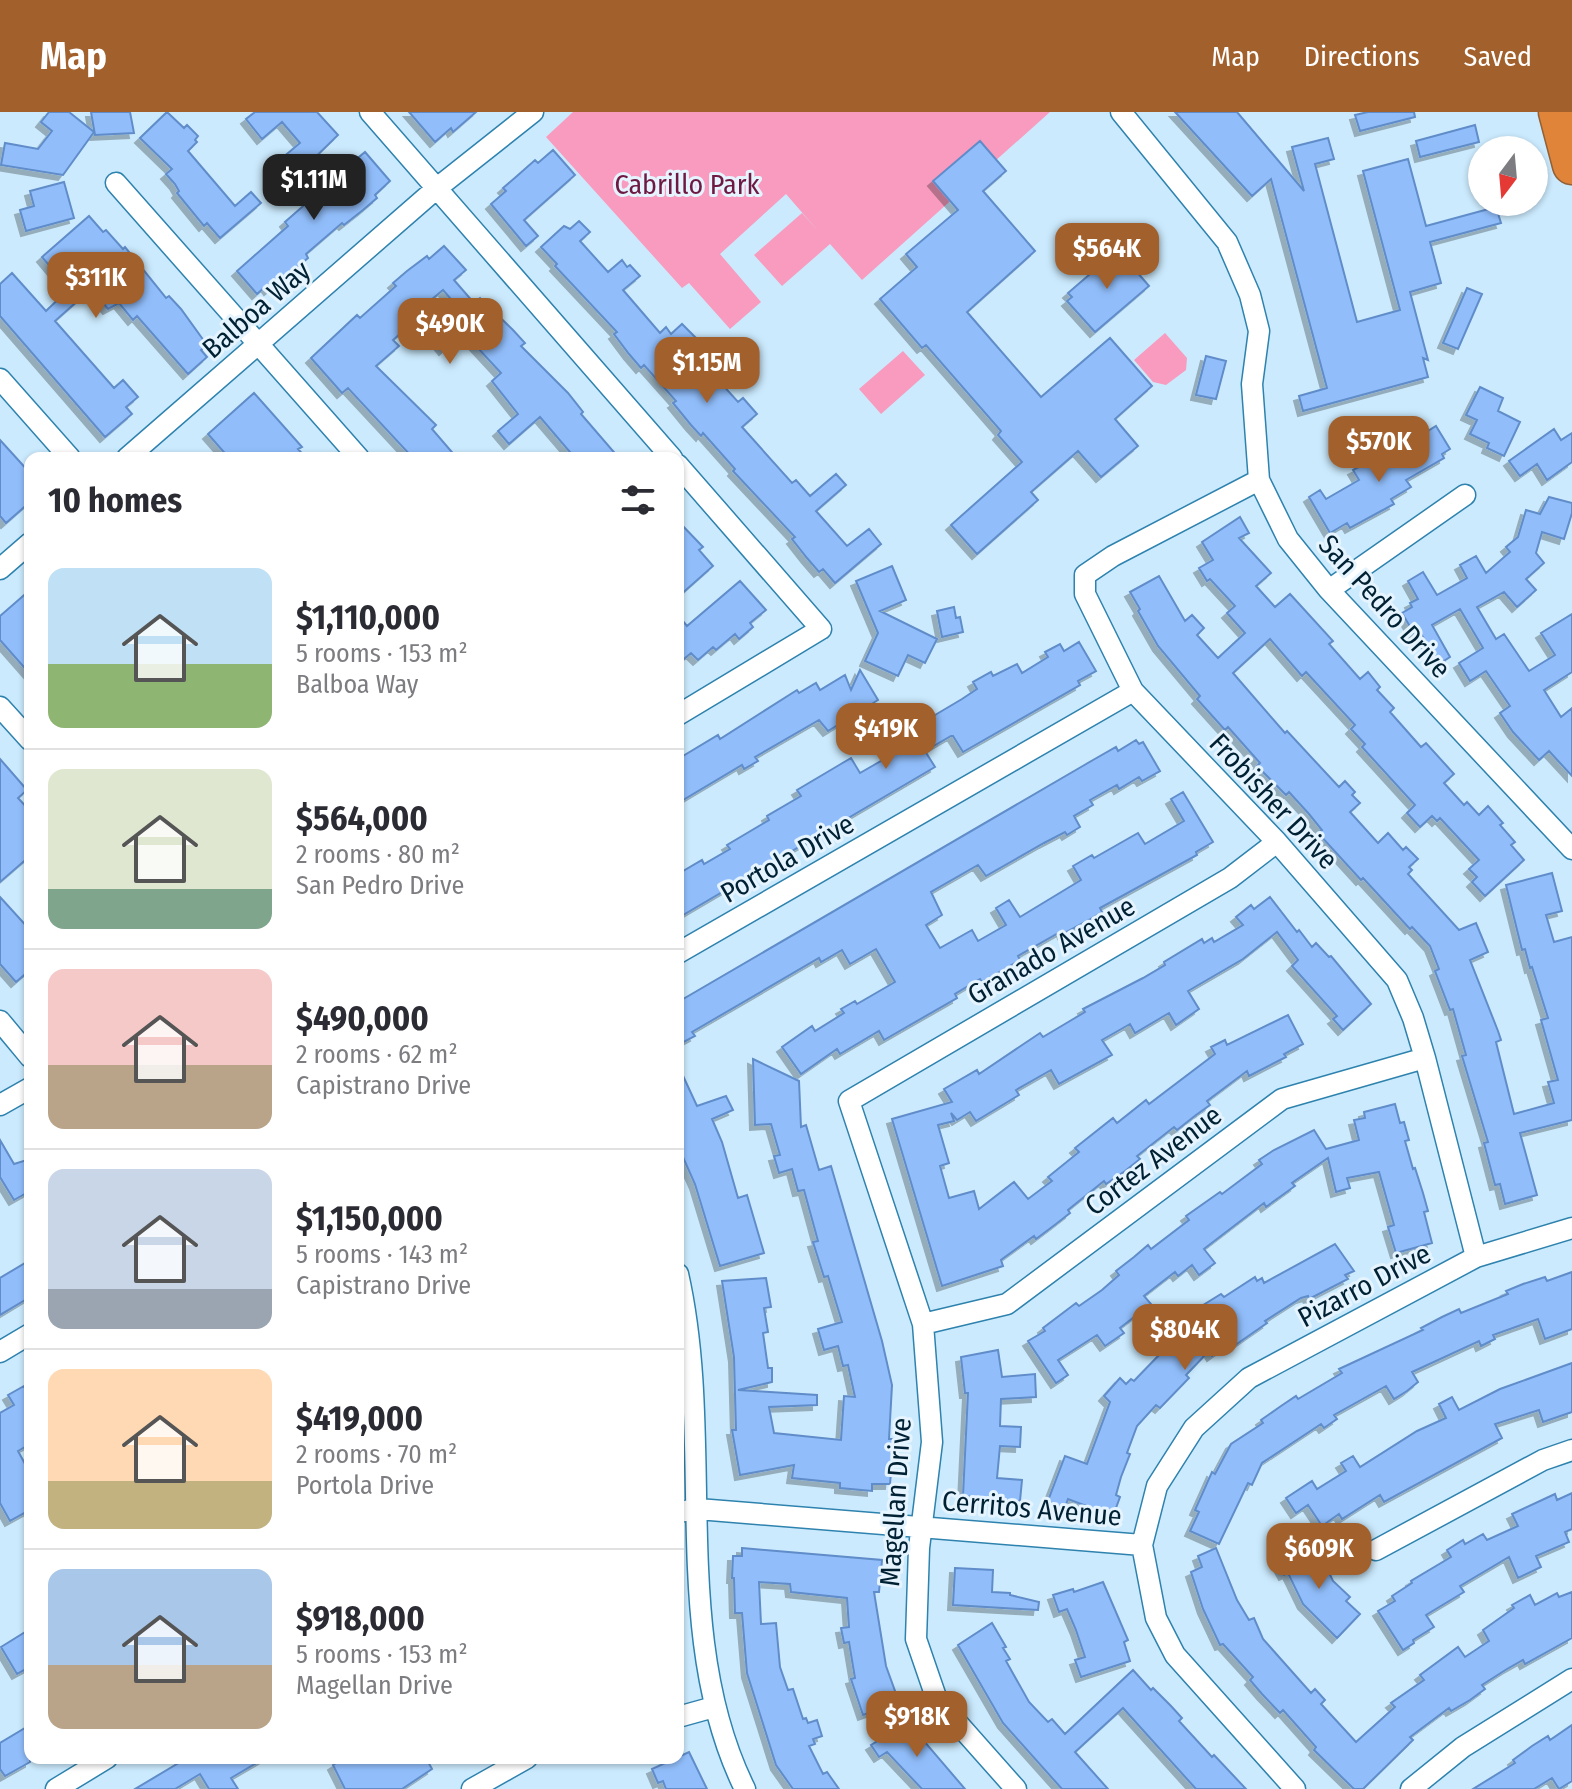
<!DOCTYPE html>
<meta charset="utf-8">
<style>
:root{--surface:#fff;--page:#f7f7f7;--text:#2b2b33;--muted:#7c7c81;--line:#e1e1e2;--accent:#a2602c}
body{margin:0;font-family:"Fira Sans Condensed",sans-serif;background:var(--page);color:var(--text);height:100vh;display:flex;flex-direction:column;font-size:30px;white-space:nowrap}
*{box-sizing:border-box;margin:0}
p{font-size:26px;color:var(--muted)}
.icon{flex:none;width:44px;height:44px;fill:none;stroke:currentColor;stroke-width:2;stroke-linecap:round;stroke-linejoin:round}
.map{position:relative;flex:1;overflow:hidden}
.panel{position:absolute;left:24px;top:340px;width:660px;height:1312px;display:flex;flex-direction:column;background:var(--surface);border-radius:16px;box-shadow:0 2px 6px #0004}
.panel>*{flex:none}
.needle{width:52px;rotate:196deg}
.fabs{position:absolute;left:1468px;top:24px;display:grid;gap:16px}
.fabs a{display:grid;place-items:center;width:80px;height:80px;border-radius:50%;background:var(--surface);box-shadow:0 2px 6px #0004;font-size:40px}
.price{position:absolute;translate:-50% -68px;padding:0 18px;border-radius:16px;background:var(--accent);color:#fff;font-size:26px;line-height:52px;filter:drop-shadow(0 2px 4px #0008)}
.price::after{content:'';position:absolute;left:50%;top:48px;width:24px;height:18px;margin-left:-12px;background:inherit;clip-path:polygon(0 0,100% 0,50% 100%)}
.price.on{background:#222;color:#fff}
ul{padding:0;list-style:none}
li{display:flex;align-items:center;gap:24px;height:200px;padding:0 24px}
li+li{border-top:2px solid var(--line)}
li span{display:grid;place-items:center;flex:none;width:224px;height:160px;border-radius:16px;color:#555}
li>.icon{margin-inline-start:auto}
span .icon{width:96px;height:96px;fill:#fffc;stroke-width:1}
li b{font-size:34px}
h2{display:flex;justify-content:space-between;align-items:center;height:96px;padding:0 24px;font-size:34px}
header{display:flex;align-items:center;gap:48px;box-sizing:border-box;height:112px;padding:0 40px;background:var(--accent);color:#fff}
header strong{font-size:38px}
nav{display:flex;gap:44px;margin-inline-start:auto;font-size:28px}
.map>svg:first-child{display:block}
.green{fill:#f89bbe}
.building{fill:#91befb;stroke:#608dca;stroke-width:2;filter:url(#shadow)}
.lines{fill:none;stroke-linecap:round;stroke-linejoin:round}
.minor-casing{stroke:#2e82ae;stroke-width:23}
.motorway-casing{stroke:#926137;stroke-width:41}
.minor{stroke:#fff;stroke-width:20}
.motorway{stroke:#e08439;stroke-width:38}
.labels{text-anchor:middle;stroke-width:6;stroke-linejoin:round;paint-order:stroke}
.park-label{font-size:28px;fill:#6e1941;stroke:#e5f4fe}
.street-label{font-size:28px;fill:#002133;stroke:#e5f4fe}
</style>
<header>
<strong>Map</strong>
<nav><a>Map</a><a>Directions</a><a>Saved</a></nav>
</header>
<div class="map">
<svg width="1572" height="1677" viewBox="0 0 1572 1677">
<defs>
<filter id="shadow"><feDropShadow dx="-5" dy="5" stdDeviation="0" flood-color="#0004"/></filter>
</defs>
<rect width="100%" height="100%" fill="#cbeafd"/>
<path class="green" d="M573,0H1050L862,168L830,132L782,174L754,143L802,101L819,120L786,82L720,142L761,190L730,217L689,171L682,176L546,25Z
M1165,221L1187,246L1186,258L1166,273L1153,270L1134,248Z
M903,239L925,263L881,302L859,277Z"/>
<path class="building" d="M49,0H69L94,20L63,63L1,53L5,31L38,37L52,19L41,10Z
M91,0H130L134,21L95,23Z
M167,0L184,16L187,13L198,24L195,28L197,30L188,39L235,94L251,80L261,91L220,126L207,111L204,114L177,81L179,79L175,72L166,62L172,57L140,26Z
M255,0H317L338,23L297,63L282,46L300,31L282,10L262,27L246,7Z
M409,0H476L453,20L451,16L435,30Z
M1175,0H1237L1304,79L1292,35L1328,26L1334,47L1315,52L1357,210L1400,198L1363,59L1408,47L1426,114L1496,95L1501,111L1430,130L1441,171L1410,180L1428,248L1423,246L1428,265L1303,299L1299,284L1327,276L1271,67L1252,84Z
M1368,0H1414L1415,5L1360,19L1355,3Z
M1475,13L1479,30L1420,45L1416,29Z
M980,29L1006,59L983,79L1035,139L967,200L1041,285L1110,226L1152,274L1115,307L1138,334L1101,365L1078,339L1031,380L1038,388L977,442L951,413L1022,350L998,323L1001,319L926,233L922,236L880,187L917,155L906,142L958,98L933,69Z
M553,38L575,63L524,108L538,124L526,134L491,92L506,79L503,76L517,64L535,48L538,51Z
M365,40L390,69L375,83L377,86L363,98L344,113L342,111L306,142L308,146L294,158L269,178L266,174L257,182L237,159L288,114L285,110L309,89L293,69L307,57L326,80L357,54L353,50Z
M64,70L74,106L26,119L20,98L34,94L30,79Z
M89,104L103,120L106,118L123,137L125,135L166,186L169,184L181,197L207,233L201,238L207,245L188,262L137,204L133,208L119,191L108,197L91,177L55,209L114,276L123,268L138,285L126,295L132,302L105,325L0,204V172L12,161L46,199L69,177L42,145Z
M579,109L590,120L580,129L608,160L622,148L627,155L630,153L640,164L623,178L660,221L666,215L671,222L682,212L701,231L692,239L738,290L743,286L757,302L742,315L792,371L796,368L810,384L836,362L846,373L816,399L847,434L869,417L881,432L835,471L823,457L819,460L807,446L792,427L795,425L733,359L735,357L703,321L701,324L691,313L673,291L676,289L644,253L641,256L629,242L614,222L617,220L555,154L557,152L541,135L564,114L570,117Z
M444,134L466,158L454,168L474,191L480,186L513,218L525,231L521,234L568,281L583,300L581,302L619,346H575L540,305L509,332L498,319L518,302L492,269L501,261L463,220L444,238L434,226L463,201L443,178L413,203L417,207L393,228L399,234L376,254L436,313L432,317L457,346H413L348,276L342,281L311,246L357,203L360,206L396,174L393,171L407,159L427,144L429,147Z
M1118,138L1149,174L1095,220L1067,189L1072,185L1068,181Z
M1467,176L1482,182L1458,237L1443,231Z
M1206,244L1226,249L1216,287L1196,283Z
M1480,275L1503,286L1498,299L1520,310L1504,344L1487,336L1489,331L1470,322L1477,308L1466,303Z
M254,281L302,335L298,337L306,346H229L208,322Z
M1436,314L1450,337L1442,342L1444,346L1406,368L1411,375L1391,387L1394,392L1350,416L1347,411L1330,421L1309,385L1320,378L1326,387L1359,368L1353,358L1372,348L1378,357L1412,337L1409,331Z
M1554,317L1561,328L1572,321V350L1547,368L1537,352L1520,364L1509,349Z
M0,328L30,361V390L6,411L0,404Z
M1549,385L1572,391V401L1564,427L1542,420L1536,441L1544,451L1526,467L1536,478L1517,495L1504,480L1477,495L1496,527L1504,522L1529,559L1555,543L1541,521L1572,502V560L1544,578L1561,605L1572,596V664L1549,639L1539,648L1513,620L1500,601L1510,594L1486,559L1470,569L1459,551L1483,536L1460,497L1432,513L1450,545L1439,552L1420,520L1415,523L1402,501L1412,495L1410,491L1418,487L1408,469L1423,460L1437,483L1467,466L1460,453L1476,444L1486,461L1510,440L1506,435L1518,425L1526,398L1540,402Z
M1240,405L1249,421L1239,426L1271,461L1256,474L1275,495L1290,482L1333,529L1329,532L1360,567L1368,560L1380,575L1377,578L1394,596L1390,600L1421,635L1426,631L1454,662L1444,671L1464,693L1467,690L1479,703L1488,694L1503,711L1500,713L1515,730L1511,733L1524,748L1485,784L1472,770L1477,765L1469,757L1479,748L1440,706L1437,709L1432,704L1420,715L1407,701L1415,693L1362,635L1365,632L1351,617L1355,613L1306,560L1302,564L1270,527L1233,561L1285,621L1287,619L1339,675L1345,669L1355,680L1352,683L1360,691L1350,700L1378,731L1388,721L1403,738L1406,735L1418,747L1409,755L1412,758L1408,762L1459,818L1476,811L1488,840L1470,848L1498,919L1501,928L1496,930L1514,1002L1554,991L1548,970L1558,968L1541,908L1548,906L1532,855L1530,856L1525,837L1522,838L1506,773L1552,761L1562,799L1546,803L1554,830L1572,825V1008L1520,1021L1537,1083L1505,1092L1500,1072L1495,1073L1484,1031L1488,1030L1462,944L1466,943L1453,897L1450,898L1435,859L1439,857L1430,834L1412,815L1410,817L1363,766L1361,768L1318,721L1322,718L1309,702L1289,680L1286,683L1257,654L1260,651L1228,615L1225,618L1197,587L1200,584L1158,534L1138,499L1140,497L1130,480L1159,464L1185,509L1192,503L1204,516L1197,523L1218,546L1245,521L1227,501L1235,494L1210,467L1207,469L1199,456L1213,448L1202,430Z
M678,409L703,435L699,438L713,454L678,485Z
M892,454L906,488L880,499L937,527L925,551L908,543L898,564L865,549L878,521L856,469Z
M740,469L766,498L750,511L753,515L739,527L735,522L716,538L713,535L698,548L691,541L678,552V503L687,514Z
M30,478V562L0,528V504Z
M954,495L956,506L960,505L963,520L942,525L937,499Z
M1079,530L1096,559L1078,569L1080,573L963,640L953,624H951L925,639L935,655L678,806V762L702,748L704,752L730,737L727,733L769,708L767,704L801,684L797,678L851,646L860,661L907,634L904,630L907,628L899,615L926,600L930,606L962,587L977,577L973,570L991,560L993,564L1017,552L1022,561L1048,545L1045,540L1060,532L1064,539Z
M860,558L878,588L828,619L819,608L755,645L758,649L744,657L742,653L678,691V647L718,623L720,627L797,578L799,581L816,571L820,578L845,563L851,578Z
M1136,628L1139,632L1143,630L1160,659L1142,669L1139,665L1119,677L1117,673L1090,688L1093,693L1074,704L1080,715L1067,723L1065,720L1044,731L986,764L978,753L931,780L942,803L926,813L940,836L972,818L978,829L1006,813L996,796L1009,788L1020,805L1081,768L1073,754L1092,743L1094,746L1138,721L1145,732L1184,709L1171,687L1183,680L1213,730L1196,740L1197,743L1100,796L1102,800L1087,809L1063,822L1062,819L1018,844L1020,848L982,870L980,867L955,882L957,886L884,928L879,919L840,942L837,937L801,962L782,935L812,914L815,919L844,901L841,897L855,889L857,892L895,870L876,837L850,852L842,838L821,850L819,846L692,920L695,924L678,933V890L1093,648L1116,635L1118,639Z
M0,647L27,678L18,686L30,699V744L0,770Z
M0,785L30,818V858L16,870L0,852Z
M1270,785L1297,820L1299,818L1312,835L1316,831L1329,845L1331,844L1371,892L1343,918L1333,907L1337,904L1292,854L1298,848L1277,820L1243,847L1188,879L1199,897L1176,913L1169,901L1135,921L1130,912L1102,928L1112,943L1059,972L1051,958L1016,978L1019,983L976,1009L970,1000L957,1008L951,1001L954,1009L938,1013L949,1051L940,1054L949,1086L974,1079L979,1097L1014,1070L1028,1087L1052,1069L1048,1065L1079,1040L1075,1036L1113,1006L1117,1011L1146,988L1149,992L1215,942L1211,935L1225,928L1227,933L1288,903L1303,932L1284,942L1286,945L1249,964L1247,959L1207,989L1210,993L1196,1003L1177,1018L1174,1015L1137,1044L1140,1047L1125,1059L1106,1072L1104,1069L1068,1098L1070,1101L1056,1112L1036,1127L1034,1124L1001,1148L1003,1154L942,1174L892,1007L952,990L944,977L977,958L979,962L1040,921L1043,925L1085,900L1083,897L1143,866L1165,853L1164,850L1202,827L1204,831L1212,826L1214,830L1243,813L1236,805L1251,793L1254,797Z
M753,947L799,969L801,1015L806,1013L819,1058L831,1054L882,1229L892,1273L889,1327H894L890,1372H872V1379L840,1376V1371L792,1366L794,1353L740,1363L732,1318H736L734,1245L722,1169L766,1166L771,1195L764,1196L768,1220L763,1221L768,1256H772V1270L738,1278L817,1283V1293L769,1295L774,1321L841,1328L844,1284L855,1285L848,1253L843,1254L838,1234L824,1238L818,1217L842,1210L828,1164L824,1165L813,1130L818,1129L804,1078L798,1079L792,1057L779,1061L774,1044L780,1043L771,1012L755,1013Z
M678,953L697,994L726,984L733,998L712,1007L722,1030L738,1086L747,1083L764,1141L720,1154L695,1072L678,1034Z
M1395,992L1400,1011L1404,1010L1409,1028L1405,1029L1413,1057L1415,1056L1423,1081L1428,1099L1424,1100L1432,1131L1396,1141L1388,1115L1394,1113L1379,1060L1347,1066L1350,1076L1336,1080L1328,1046L1292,1071L1295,1074L1266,1095L1264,1091L1204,1137L1215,1151L1199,1163L1192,1153L1178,1164L1175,1160L1144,1184L1151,1192L1120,1216L1124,1221L1105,1234L1097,1223L1058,1248L1068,1263L1056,1271L1028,1229L1045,1219L1043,1216L1076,1191L1079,1194L1102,1178L1119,1163L1116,1159L1134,1145L1148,1133L1151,1137L1189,1108L1186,1104L1220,1080L1222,1082L1262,1052L1259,1048L1274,1038L1314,1018L1326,1037L1359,1028L1354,1008L1365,1006L1364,1000Z
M0,1028L14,1052L30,1047V1079L14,1088L0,1065Z
M1335,1132L1354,1159L1345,1163L1348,1167L1309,1187L1308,1184L1301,1186L1265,1209L1267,1211L1231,1236L1229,1232L1212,1244L1209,1239L1186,1263L1189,1266L1160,1296L1156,1293L1137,1314L1127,1341L1130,1342L1121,1365L1116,1383L1120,1385L1113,1404L1068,1387L1063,1400L1046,1394L1065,1344L1087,1352L1110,1290L1104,1284L1120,1266L1126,1272L1131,1267L1134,1269L1191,1210L1187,1203L1221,1182L1224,1185L1255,1165L1257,1169L1262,1166L1264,1171Z
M30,1148V1185L0,1203V1166Z
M1572,1160V1217L1545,1227L1538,1207L1493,1223L1495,1227L1481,1234L1479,1229L1412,1260L1418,1270L1407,1279L1394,1287L1386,1274L1334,1303L1337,1307L1324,1316L1321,1312L1262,1351L1252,1373L1248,1371L1219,1432L1190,1419L1199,1400L1195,1398L1212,1360L1215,1362L1231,1332L1263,1311L1261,1308L1281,1294L1296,1284L1298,1287L1342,1261L1339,1257L1423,1218L1421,1216L1442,1205L1459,1197L1461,1201L1508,1182L1506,1179L1523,1172L1545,1165L1547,1169Z
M998,1238L1002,1265L1035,1262L1036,1285L1001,1287L1000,1314L1021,1315L1020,1335L1000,1334L997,1366L1022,1368L1020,1389L963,1384L968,1281H965L961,1245Z
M1572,1251V1300L1543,1310L1539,1298L1495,1312L1502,1326L1384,1390L1380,1383L1342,1407L1339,1402L1322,1414L1308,1393L1296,1401L1286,1386L1312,1369L1317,1377L1346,1359L1341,1351L1353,1344L1360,1355L1417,1319L1446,1306L1439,1292L1452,1285L1459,1298L1500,1277Z
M24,1274L30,1283V1332L18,1339L30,1361V1398L10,1409L0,1391V1301L14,1293L8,1283Z
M1572,1381V1417L1565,1420L1569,1430L1536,1444L1541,1455L1518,1466L1509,1445L1460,1474L1464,1480L1426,1503L1434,1515L1413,1528L1414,1531L1403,1538L1378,1499L1395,1489L1392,1484L1412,1471L1411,1469L1451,1445L1447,1438L1463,1428L1465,1432L1483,1422L1487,1428L1518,1414L1512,1402L1555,1382L1557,1388Z
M1312,1434L1320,1452L1324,1450L1333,1469L1350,1485L1346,1489L1360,1502L1337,1526L1303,1492L1288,1461L1284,1463L1277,1450Z
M742,1436L882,1448L879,1480H874L886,1554L899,1590L863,1603L851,1567L855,1566L849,1530L844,1531L841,1516L849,1515L847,1486L791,1480L790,1472L759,1470L761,1512L776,1511L780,1555L788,1578L793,1577L803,1607L806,1606L808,1611L817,1608L822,1624L813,1627L815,1632L809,1634L823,1662L827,1660L839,1677H793L776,1653L747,1561L742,1501H735L734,1466H732L733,1444H742Z
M1216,1436L1237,1488L1249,1508L1254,1506L1263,1527L1311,1581L1315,1577L1325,1588L1321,1592L1356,1630L1395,1595L1391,1591L1424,1568L1420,1563L1458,1535L1465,1545L1489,1529L1483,1518L1514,1496L1512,1493L1530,1483L1535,1493L1557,1481L1559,1485L1572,1480V1526L1525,1552L1523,1548L1507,1557L1482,1573L1485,1577L1470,1588L1451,1599L1449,1596L1410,1625L1413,1628L1363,1677H1354L1314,1638L1316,1635L1283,1598L1280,1601L1262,1582L1250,1568L1253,1565L1223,1532L1220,1533L1203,1497L1191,1460L1202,1455L1198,1444Z
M955,1456L993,1458L992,1480L1010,1481V1483L1039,1490L1038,1498L953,1493Z
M1103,1470L1128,1528L1124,1530L1130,1549L1081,1565L1075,1548L1085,1545L1076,1518L1067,1497L1059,1500L1053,1483L1073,1477L1074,1480Z
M992,1511L1006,1535L1003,1536L1010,1547L1006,1549L1029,1590L1048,1610L1052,1607L1065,1622L1133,1558L1151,1578L1153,1576L1171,1594L1182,1606L1179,1609L1212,1645L1214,1643L1246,1677H1196L1123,1596L1075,1640L1108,1677H1062L1003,1611L958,1533Z
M30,1517V1555L17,1562L1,1535Z
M910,1609L923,1628L965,1677H922L887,1640L879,1645L871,1633Z
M30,1613V1650L5,1664L0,1657V1631Z
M1572,1613V1669L1559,1677L1552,1666L1534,1677H1473L1515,1651L1513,1648L1532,1634L1548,1624L1550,1628Z
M689,1640L707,1677H666L663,1669L658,1671L652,1657Z
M187,1646H265L231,1666L238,1677H209L200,1662L175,1677H135Z
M344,1646H426L432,1657L402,1677H345L333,1653Z"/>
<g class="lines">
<defs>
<path id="minor" d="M370,0L672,346
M1121,0L1227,130L1250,183L1259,219L1252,272L1259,368L1288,427L1329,478L1572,737
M116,71L359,346
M0,267L70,346
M127,346L437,76L533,0
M678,353L821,517L678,603
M1259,368L1113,444L1085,463V482L1133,579L1277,730L1397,868L1413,906L1425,946L1476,1145
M0,457L30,431
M1329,478L1465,383
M0,595L30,628
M678,841L1133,579
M0,909L30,945
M0,993L30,976
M678,1162C716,1330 668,1522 745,1677
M923,1212L1007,1192L1282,987L1425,946
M0,1240L30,1222
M678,1400L698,1397L1142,1433
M1376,1438L1543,1348L1572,1338
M678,1605L714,1595
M56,1677L107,1646
M472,1677L527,1646
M1016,1677L937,1588L916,1527L919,1436L932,1330L923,1212L849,989L1230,766L1277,730
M1295,1677L1175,1543L1156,1506L1142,1433L1157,1374L1194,1316L1249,1266L1476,1145L1572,1116
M1411,1677L1463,1635L1572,1567"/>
<path id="motorway" d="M1558,0L1572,53"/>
</defs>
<use href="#minor" class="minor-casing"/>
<use href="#motorway" class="motorway-casing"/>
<use href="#minor" class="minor"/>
<use href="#motorway" class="motorway"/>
</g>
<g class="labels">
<g class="park-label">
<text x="687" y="82">Cabrillo Park</text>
</g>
<g class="street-label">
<text transform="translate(256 197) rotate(-41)" y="10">Balboa Way</text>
<text transform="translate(1385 494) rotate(48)" y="10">San Pedro Drive</text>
<text transform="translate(1274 689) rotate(47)" y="10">Frobisher Drive</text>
<text transform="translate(787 746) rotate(-30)" y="10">Portola Drive</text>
<text transform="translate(1051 838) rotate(-30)" y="10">Granado Avenue</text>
<text transform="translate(1153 1048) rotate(-37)" y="10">Cortez Avenue</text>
<text transform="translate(1364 1173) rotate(-28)" y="10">Pizarro Drive</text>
<text transform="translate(895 1390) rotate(-86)" y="10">Magellan Drive</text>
<text transform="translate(1032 1396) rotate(5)" y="10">Cerritos Avenue</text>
</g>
</g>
</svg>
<div class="fabs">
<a><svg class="needle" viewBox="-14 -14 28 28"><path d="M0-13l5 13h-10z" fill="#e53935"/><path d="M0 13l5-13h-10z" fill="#7c7c81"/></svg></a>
</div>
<b class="price on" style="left:314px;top:110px">$1.11M</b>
<b class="price" style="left:1107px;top:179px">$564K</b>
<b class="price" style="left:96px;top:208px">$311K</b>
<b class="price" style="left:450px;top:254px">$490K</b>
<b class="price" style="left:707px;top:293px">$1.15M</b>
<b class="price" style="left:1379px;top:372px">$570K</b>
<b class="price" style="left:886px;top:659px">$419K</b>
<b class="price" style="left:1185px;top:1260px">$804K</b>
<b class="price" style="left:1319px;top:1479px">$609K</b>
<b class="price" style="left:917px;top:1647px">$918K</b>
<section class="panel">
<h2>10 homes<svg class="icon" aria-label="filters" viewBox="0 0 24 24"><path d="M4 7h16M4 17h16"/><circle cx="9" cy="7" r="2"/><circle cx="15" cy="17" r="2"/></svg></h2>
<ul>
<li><span style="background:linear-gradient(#bfe0f5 60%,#8fb573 0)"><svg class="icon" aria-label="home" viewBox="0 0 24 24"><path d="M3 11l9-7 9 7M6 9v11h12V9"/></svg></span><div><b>$1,110,000</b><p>5 rooms · 153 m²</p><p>Balboa Way</p></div></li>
<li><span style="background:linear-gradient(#dfe7d0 75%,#7fa58c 0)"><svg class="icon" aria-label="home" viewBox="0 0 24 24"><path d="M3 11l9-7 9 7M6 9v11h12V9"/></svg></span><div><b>$564,000</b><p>2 rooms · 80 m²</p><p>San Pedro Drive</p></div></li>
<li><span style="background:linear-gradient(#f6c9c9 60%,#b9a48a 0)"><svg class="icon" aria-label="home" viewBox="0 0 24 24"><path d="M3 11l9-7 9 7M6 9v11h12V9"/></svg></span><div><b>$490,000</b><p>2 rooms · 62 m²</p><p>Capistrano Drive</p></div></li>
<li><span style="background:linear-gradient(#c9d6e8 75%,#9aa5b1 0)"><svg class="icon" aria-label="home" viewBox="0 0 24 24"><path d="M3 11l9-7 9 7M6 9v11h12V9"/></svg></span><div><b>$1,150,000</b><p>5 rooms · 143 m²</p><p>Capistrano Drive</p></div></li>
<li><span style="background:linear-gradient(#ffd9b3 70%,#c2b280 0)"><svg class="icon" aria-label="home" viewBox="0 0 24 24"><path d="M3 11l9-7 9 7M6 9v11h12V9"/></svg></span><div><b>$419,000</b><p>2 rooms · 70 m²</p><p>Portola Drive</p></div></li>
<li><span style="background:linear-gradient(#a9c7e8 60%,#b9a48a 0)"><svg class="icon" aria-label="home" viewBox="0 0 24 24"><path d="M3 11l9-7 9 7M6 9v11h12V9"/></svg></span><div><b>$918,000</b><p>5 rooms · 153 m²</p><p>Magellan Drive</p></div></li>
</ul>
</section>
</div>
